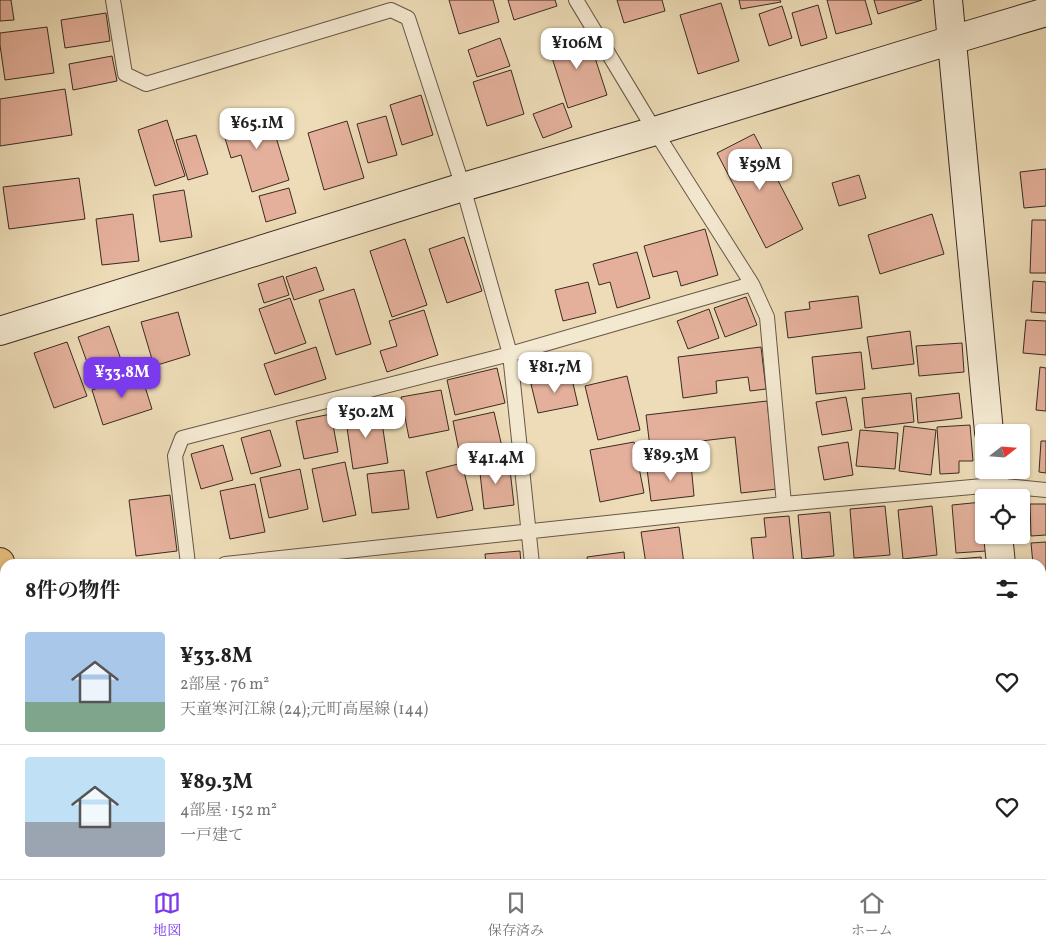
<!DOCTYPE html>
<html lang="ja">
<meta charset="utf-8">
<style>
:root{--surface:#fff;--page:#f2f2f2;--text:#222;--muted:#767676;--line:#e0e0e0;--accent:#7c3aed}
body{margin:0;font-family:Vollkorn,"Noto Serif JP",serif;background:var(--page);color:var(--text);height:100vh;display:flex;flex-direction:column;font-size:19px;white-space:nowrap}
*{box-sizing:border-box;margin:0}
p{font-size:16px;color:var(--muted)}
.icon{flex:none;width:28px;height:28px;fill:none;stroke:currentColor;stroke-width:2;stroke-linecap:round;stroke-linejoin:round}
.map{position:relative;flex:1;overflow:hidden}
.sheet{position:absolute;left:0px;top:559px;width:1046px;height:321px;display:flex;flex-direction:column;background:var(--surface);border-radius:15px 15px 0 0;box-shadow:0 1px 4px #0004}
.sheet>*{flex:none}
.needle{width:32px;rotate:73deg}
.tools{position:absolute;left:975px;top:424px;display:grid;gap:10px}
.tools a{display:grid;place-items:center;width:55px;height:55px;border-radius:5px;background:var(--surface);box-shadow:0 1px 4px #0004;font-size:25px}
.price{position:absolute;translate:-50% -42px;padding:0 11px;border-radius:10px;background:#fff;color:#222;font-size:16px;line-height:32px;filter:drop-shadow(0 1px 2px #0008)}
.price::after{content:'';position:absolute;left:50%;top:30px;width:15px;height:11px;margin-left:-8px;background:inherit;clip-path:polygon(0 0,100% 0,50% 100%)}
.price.selected{background:var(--accent);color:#fff}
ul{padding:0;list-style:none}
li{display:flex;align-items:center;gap:15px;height:125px;padding:0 25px}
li+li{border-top:1px solid var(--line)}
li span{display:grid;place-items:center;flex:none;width:140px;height:100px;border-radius:5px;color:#555}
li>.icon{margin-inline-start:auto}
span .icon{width:60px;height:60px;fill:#fffc;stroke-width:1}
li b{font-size:21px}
h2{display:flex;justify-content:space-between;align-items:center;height:60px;padding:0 25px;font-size:21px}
.tab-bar{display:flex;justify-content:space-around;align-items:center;height:70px;border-top:1px solid var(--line);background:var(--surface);font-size:14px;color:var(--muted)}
.tab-bar a{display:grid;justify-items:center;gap:2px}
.tab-bar .selected{color:var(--accent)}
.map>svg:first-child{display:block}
.green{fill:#bac08d;stroke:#7a7658}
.building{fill:#e4b09b;stroke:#3a2b22}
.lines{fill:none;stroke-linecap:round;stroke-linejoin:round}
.lane-casing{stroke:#675747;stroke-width:16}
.secondary-casing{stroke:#3a2b22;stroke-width:30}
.primary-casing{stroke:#3a2b22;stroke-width:30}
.lane{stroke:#f3e8d0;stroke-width:14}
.secondary{stroke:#f3e8d0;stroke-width:28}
.primary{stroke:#e6be7c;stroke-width:28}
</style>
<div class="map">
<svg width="1046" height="879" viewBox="0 0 1046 879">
<rect width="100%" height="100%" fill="#eddcb7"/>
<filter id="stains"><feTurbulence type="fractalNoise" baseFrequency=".004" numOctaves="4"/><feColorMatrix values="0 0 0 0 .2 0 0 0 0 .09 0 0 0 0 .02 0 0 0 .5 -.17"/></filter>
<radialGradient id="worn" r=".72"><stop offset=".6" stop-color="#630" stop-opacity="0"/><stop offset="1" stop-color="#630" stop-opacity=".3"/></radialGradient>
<path class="green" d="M559,875H819L820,879H559Z"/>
<path class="building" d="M0,0H11L14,20L0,21Z
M449,0H493L499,22L459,34Z
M508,0H555L557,6L514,20Z
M617,0H662L665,11L624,23Z
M739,0H780L781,2L741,9Z
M827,0H865L872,24L836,34Z
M874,0H922L878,14Z
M721,3L739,61L698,74L680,15Z
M818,5L827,38L801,46L792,13Z
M782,6L792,38L769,46L759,14Z
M106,13L110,41L65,48L61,20Z
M47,27L54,73L5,80L0,45V33Z
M587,33L607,95L568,108L548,45Z
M500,38L510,66L477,77L468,50Z
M112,56L117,81L73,90L69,64Z
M511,70L524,114L487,126L473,82Z
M65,89L72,135L0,146V99Z
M421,95L433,135L402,145L390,105Z
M563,103L572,127L543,138L533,114Z
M268,111L289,180L252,192L241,155L231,158L221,125Z
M386,116L397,155L368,163L357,124Z
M167,120L185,176L155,186L138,130Z
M347,121L364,178L324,190L308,133Z
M754,134L803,229L766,248L717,153Z
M196,135L208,174L188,180L176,140Z
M1046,169V206L1024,208L1020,172Z
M859,175L866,198L839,206L832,183Z
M79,178L85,219L9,229L3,187Z
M289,188L296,213L266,222L259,196Z
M184,190L192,237L160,242L153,195Z
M133,214L139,261L102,265L96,219Z
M932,214L944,254L880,274L868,235Z
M1032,220H1046V273H1030Z
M705,229L718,275L681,286L677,271L653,277L644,246Z
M464,237L482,291L447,303L429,249Z
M405,239L427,305L392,317L370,251Z
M637,252L650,298L617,308L610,282L599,285L593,264Z
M316,267L324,290L294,300L286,277Z
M283,276L289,295L264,303L258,284Z
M1033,281L1046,282V313L1031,312Z
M588,282L596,313L563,321L555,290Z
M354,289L371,344L336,355L319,300Z
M858,296L862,328L788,338L785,312L810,309L809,302Z
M746,297L757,325L725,337L714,308Z
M290,298L306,343L275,354L259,309Z
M709,309L719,338L688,349L677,321Z
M424,310L438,355L387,372L380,351L397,346L389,321Z
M178,312L190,355L154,366L141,322Z
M1026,320L1046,321V355L1023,353Z
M109,326L124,368L93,379L78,337Z
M910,331L914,364L872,369L867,337Z
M67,342L87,396L54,408L34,353Z
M962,343L964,372L919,376L916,346Z
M316,347L326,379L275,395L264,364Z
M761,347L766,389L750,391L748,377L716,381L717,393L683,398L678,357Z
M861,352L865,389L816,394L812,357Z
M1040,367L1046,368V411L1036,410Z
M497,368L505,403L455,415L447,380Z
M141,374L152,409L103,425L92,390Z
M571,375L578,405L538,413L531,384Z
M627,376L640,430L598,440L585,386Z
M441,390L449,430L409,438L401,397Z
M911,393L914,422L865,428L862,398Z
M959,393L962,418L918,423L916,398Z
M846,397L852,430L822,435L816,402Z
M767,401L777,489L741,493L735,437L650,447L646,415Z
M380,409L388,463L353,469L345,414Z
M494,412L502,447L460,456L453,421Z
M331,414L338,452L304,459L296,421Z
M970,425L973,461H959V473L940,474L937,427Z
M904,426L936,430L931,475L899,471Z
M270,430L281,466L251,474L241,438Z
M860,430L898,433L895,469L856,466Z
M1041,441H1046V473L1039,472Z
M634,442L644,493L600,502L590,450Z
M848,442L853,475L824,480L818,447Z
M223,445L233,480L201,489L191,454Z
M509,461L514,505L484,509L479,464Z
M345,462L356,515L323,522L312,469Z
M462,463L473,510L437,518L426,472Z
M691,464L694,496L651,501L647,469Z
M300,469L308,509L269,518L260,478Z
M404,470L409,509L372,513L367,474Z
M255,484L265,532L230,539L220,491Z
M170,495L177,551L136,556L129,500Z
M982,502L986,551L956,553L952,505Z
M1030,504H1046V535L1031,536Z
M885,506L890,555L854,558L850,509Z
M932,506L937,555L903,559L898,510Z
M830,512L834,556L802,559L798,515Z
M789,516L794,564H754L751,538L766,537L764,518Z
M679,527L684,564H646L641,532Z
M1046,542V570L1041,571V564H1033L1031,543Z
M520,551L521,564H486L485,554Z
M624,552L625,564H588L587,557Z
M981,557L982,564H934V561Z
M1046,729V756L1042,757L1041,730Z
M5,780V822H0V781Z
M0,828H2L4,858H0Z
M79,875H123L124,879H80Z
M145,875H178V879H146Z
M252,875H285L264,879H252Z
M297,875H348L349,879H297Z
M360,875H399L400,879H361Z"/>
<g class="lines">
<defs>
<path id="lane" d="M113,0L125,74L146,84L391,10L408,18L463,187L510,354L532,564
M576,0L655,131L752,284L767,317L784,504
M188,564L175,456L182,438L510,354L752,284
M225,564L784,504L994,485L1046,490
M0,735L5,734
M1041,830H1046
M181,875V879
M559,875V879
M819,875L820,879"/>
<path id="secondary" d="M948,0L989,432
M0,331L463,187L655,131L952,40L1046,12
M993,470L995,498
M998,535L1001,564
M1028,875L1029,879"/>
<path id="primary" d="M0,562L5,601
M36,875L37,879"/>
</defs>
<use href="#lane" class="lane-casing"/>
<use href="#secondary" class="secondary-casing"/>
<use href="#primary" class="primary-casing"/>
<use href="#lane" class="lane"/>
<use href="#secondary" class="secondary"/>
<use href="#primary" class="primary"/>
</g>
<rect width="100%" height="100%" filter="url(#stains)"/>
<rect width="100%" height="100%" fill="url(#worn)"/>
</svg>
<div class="tools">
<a><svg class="needle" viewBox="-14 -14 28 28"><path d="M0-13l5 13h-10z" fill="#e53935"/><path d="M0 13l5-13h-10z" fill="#767676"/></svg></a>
<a><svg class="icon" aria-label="locate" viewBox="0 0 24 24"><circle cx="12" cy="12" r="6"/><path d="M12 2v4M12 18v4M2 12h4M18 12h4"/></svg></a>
</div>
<b class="price" style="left:577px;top:70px">¥106M</b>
<b class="price" style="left:257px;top:150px">¥65.1M</b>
<b class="price" style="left:760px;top:191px">¥59M</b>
<b class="price" style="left:555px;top:394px">¥81.7M</b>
<b class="price selected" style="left:122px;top:399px">¥33.8M</b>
<b class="price" style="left:366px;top:439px">¥50.2M</b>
<b class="price" style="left:671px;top:482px">¥89.3M</b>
<b class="price" style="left:496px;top:485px">¥41.4M</b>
<section class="sheet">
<h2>8件の物件<svg class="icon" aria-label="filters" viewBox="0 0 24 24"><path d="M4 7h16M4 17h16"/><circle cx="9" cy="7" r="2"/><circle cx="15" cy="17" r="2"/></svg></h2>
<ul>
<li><span style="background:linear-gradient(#a9c7e8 70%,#7fa58c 0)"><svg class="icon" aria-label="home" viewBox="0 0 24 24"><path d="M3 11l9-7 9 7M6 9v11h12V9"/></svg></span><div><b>¥33.8M</b><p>2部屋 · 76 m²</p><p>天童寒河江線 (24);元町高屋線 (144)</p></div><svg class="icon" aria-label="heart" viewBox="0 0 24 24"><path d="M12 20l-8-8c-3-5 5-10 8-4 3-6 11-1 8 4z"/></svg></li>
<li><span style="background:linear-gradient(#bfe0f5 65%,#9aa5b1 0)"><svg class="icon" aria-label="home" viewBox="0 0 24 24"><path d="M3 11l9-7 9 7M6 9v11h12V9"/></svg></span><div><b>¥89.3M</b><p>4部屋 · 152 m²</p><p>一戸建て</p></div><svg class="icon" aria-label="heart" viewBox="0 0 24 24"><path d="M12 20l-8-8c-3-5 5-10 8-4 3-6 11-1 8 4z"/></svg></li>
</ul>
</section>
</div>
<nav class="tab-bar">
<a class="selected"><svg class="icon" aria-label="map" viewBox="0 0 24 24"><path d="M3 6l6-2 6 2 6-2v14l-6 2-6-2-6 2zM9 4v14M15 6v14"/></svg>地図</a>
<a><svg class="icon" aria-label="saved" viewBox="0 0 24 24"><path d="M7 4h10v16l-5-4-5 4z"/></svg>保存済み</a>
<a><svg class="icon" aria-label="home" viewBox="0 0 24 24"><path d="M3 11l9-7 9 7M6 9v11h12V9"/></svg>ホーム</a>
</nav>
